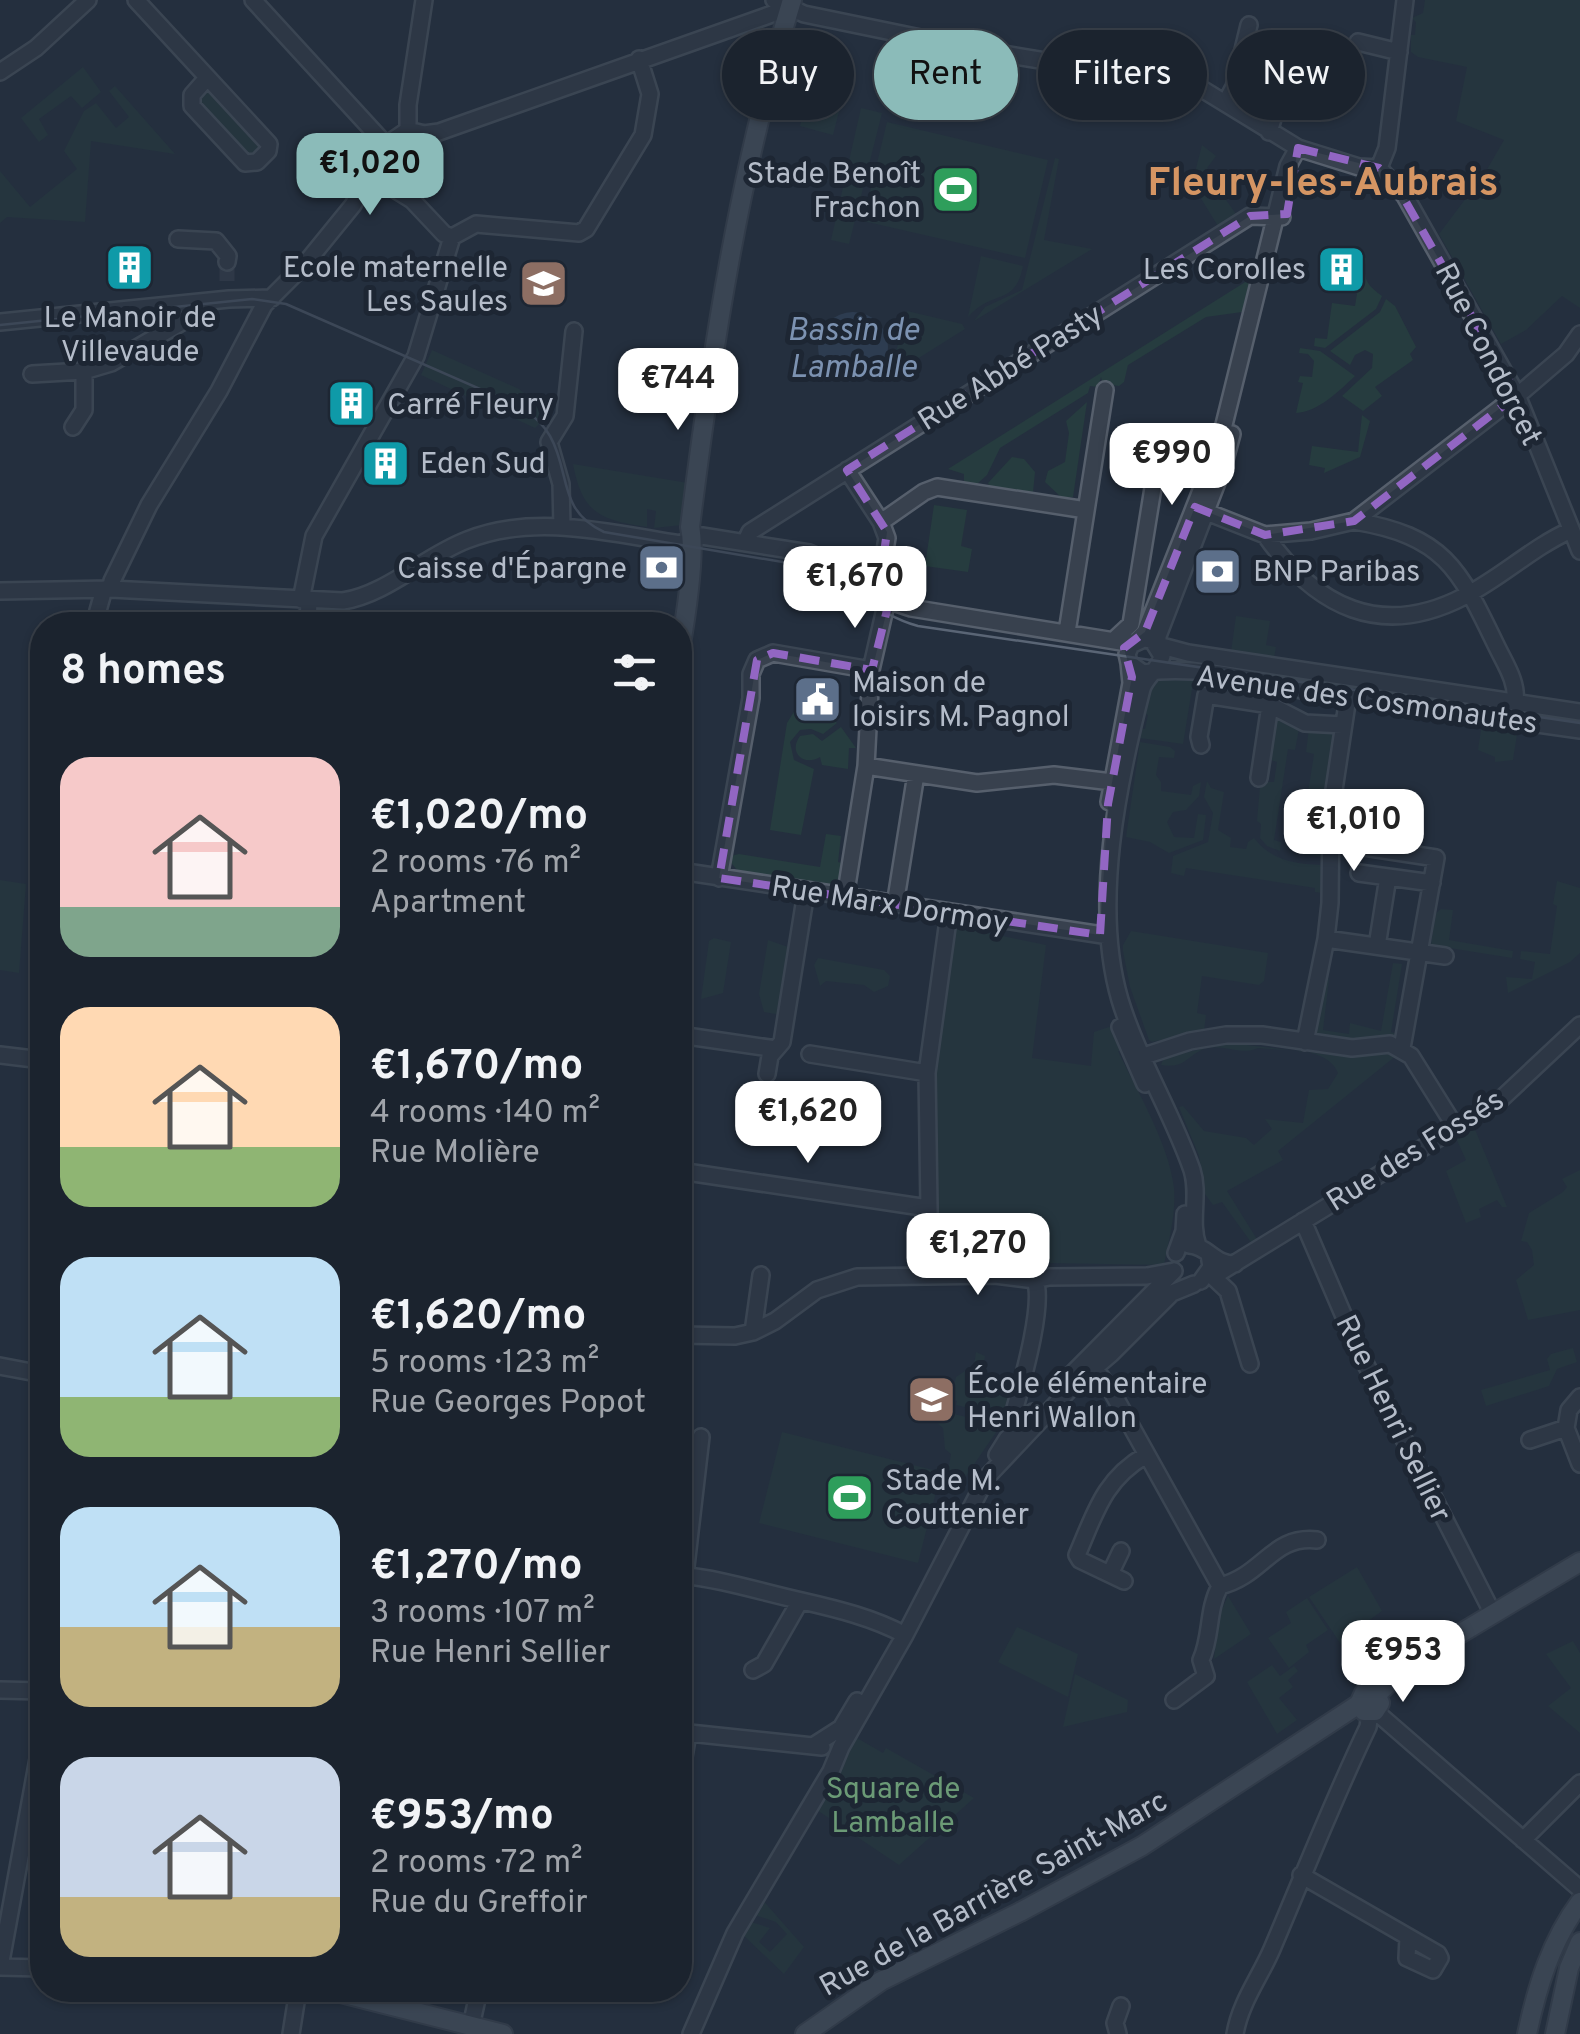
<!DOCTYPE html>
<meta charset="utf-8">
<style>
:root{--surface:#1b232e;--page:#242b36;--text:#f1f3f6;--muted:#a0a4aa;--line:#39404a;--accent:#8bbbb9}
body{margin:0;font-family:Overpass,sans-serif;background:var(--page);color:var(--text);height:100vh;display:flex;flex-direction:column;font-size:38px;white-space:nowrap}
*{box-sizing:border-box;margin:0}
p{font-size:32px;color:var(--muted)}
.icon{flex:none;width:55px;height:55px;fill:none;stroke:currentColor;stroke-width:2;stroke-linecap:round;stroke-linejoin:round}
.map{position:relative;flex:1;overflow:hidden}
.panel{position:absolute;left:30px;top:612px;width:662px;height:1390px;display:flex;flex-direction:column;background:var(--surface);border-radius:40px;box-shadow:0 2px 8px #0004,0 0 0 2px var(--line)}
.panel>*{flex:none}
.banner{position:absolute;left:722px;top:30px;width:708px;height:90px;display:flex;gap:20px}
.price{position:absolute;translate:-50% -85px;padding:0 22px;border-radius:20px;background:#fff;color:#222;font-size:32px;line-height:65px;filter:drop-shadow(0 2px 5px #0008)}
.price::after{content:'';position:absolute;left:50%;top:60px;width:30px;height:22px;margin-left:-15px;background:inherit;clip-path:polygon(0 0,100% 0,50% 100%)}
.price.current{background:var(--accent);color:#111}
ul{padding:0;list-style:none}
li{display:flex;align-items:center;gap:30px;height:250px;padding:0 30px}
li span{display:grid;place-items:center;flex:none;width:280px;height:200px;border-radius:30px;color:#555}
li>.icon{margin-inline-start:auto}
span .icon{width:120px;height:120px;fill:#fffc;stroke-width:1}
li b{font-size:42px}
h2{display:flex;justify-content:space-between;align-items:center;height:120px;padding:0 30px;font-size:42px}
.pill{padding:0 35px;border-radius:45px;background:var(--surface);box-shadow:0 2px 8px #0004,0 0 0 2px var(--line);font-size:35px;line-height:90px}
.pill.current{background:var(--accent);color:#111}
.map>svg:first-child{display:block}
.green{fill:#263c3f}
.water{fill:#394c67}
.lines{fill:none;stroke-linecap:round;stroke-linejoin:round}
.minor-tunnel{stroke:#3a4453;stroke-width:15;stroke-dasharray:15 8;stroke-linecap:butt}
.minor-casing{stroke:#565f6c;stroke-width:20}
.major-casing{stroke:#414a57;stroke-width:22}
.minor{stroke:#38414e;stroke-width:15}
.major{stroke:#56606e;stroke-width:18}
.tram{stroke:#5a6575;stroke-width:2.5}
.marked{fill:none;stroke:#9266c3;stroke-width:8;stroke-dasharray:20 12;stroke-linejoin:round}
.labels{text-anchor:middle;stroke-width:10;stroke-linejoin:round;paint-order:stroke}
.poi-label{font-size:30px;fill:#b4bcc9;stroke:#1d2633;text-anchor:start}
.street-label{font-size:30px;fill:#b4bcc9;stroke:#1d2633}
.park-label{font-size:30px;fill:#6b9a76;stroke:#1d2633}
.water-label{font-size:32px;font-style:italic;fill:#7c92b1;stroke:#1d2633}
.district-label{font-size:40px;font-weight:bold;fill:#d59563;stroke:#1d2633}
</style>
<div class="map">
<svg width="1580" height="2034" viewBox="0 0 1580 2034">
<rect width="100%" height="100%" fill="#242f3e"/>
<path class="green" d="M1425,0H1580V308L1562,296L1526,330L1501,344L1439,234L1485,173L1504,140L1456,121L1467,67L1418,57L1411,52V35H1415L1416,22L1412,18L1423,13Z
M1251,52H1283L1267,110L1263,112L1242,99Z
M83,67L101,92L82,108L71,96L39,119L48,135L39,142L21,118Z
M836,68L849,72L833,135L800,126L806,103L793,99L791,106L774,102L782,70L807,78L806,84L829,90Z
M115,86L175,154L91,141L85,222L7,217L0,223V171L30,207L77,169L64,151L84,111L96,103L116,128L129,117L109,91Z
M205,87L211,88L263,146V151L247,159L198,106L197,96Z
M861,108L882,113L849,244L831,240Z
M887,122L1048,160L1025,258L863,221Z
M1202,145L1216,156L1207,168C1216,176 1225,174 1233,181L1224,197L1236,214L1218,226L1192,184Z
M1055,158L1059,159L1044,240L1092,249L974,321L985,307L1022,290Z
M981,256L1023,266C1015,307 992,289 968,317Z
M1363,257L1366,258C1363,278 1365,284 1382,296L1376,309L1325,348L1314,346L1315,338L1327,339L1332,303L1355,306Z
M1250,279L1242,312L1206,317L1128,365L1124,382L1119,386L1103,384L1101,377L1098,387L1090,386L1088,393L1000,448L987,475L977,484L964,483V474L948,469Z
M1386,299L1395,306L1416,347L1410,354L1413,360L1375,387L1382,396L1363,411L1342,396L1372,368L1373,354L1365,350L1355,355L1350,365L1330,351L1380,312Z
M907,311L962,324L965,329L898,371L893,363Z
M1300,348L1320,351L1355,376C1339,391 1318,412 1296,413L1303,383L1298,382L1300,376L1312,377L1314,361L1308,354L1299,353Z
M432,350L519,389L550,413L535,428L421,375Z
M1087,402L1073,497H1061L1045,482L1048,471L1065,462L1069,433L1066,421Z
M1362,415L1370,421L1360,457L1324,473L1325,468L1309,465L1312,446L1358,452Z
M1012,457L1024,459L1035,472L1033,492L990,487L988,483Z
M573,464L688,483L682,525L654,528L656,511L647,509V527C600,520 582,513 573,464Z
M934,505L967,510L961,546L972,549L968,572L925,566Z
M1236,616L1270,621L1266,645L1276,647L1274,658L1231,652Z
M1168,678L1198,681L1199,684L1193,683L1183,744L1140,738L1142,729H1145L1148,715L1144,714C1148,698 1149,681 1168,678Z
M1334,680L1580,716V725L1337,689L1332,688Z
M804,708L823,711L837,723L823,734L811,729L800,730L790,742L794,760L814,769L801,835L770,830L787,723L795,710Z
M1278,711L1277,720L1291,726L1294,720L1300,724L1295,750L1288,749L1274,840L1281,842L1280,851L1267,846L1260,838L1261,824L1257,821L1260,786L1266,782H1274L1277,762L1268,759L1272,714Z
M1482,723L1518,728L1513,760L1495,762V757L1478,750Z
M841,727L856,748H849L848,769L822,765L820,757C803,767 788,752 800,736L813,734L822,741Z
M1309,728L1334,732L1325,784L1322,857L1296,853L1292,848L1293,844H1300L1314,754L1306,752Z
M1140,742L1170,747L1175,751L1174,758L1159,757L1156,775L1161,782V791L1191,795L1193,786L1201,782L1199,796L1186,810L1173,812L1167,822L1174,837L1194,838L1198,814L1206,815L1203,840L1169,853L1150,842L1126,837Z
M1207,781L1211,788L1224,792L1218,830L1231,838L1230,847L1246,849L1248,842L1254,838C1271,860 1294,864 1320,865L1323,868V893L1315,892V888L1186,868L1184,876L1171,873L1173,856L1208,842L1213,813L1204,797Z
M826,834L841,836L838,862L845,864V867H840L841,880L834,885L737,870L729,860L731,856L739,854L820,867Z
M0,880L26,884L19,973L0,970Z
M1557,881L1580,888V953L1570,962L1508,993L1506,977L1532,979L1535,962L1520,959L1521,951L1550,954L1557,906L1553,904Z
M1441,909L1453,910L1449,940L1513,951L1512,958L1431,945L1435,914Z
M954,926L1046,945L1032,1058L1091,1066L1094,1032L1112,1026L1122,1051H1118C1137,1091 1169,1144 1174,1188C1176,1214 1169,1240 1164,1265L1045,1263L1044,1268L936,1267L935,1059Z
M1131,931L1268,953L1264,981L1259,985L1202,976L1197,1013L1206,1015L1204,1031L1152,1042L1149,1040L1130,987L1123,951V945Z
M714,938L731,942L723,993L701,999L709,941Z
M768,940L791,948L781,1015L764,1012L759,994Z
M818,958L884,970L890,976L888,986L874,992L864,985L826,981L820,986L814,965Z
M1393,963L1402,964L1391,1032L1397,1034L1395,1037L1348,1041L1316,1037L1314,1033L1325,979H1329L1323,1030L1349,1034L1350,1023L1381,1031Z
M1230,1043L1350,1057L1381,1052L1397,1055L1278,1151L1283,1160L1227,1191L1258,1241L1253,1245L1222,1202L1213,1205L1205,1194L1199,1156L1179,1107L1183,1106L1204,1131L1246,1138L1254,1145L1272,1129L1265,1119L1303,1123L1309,1090L1328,1089L1338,1073C1328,1046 1283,1051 1258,1048C1241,1056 1225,1044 1207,1048C1187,1054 1187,1069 1161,1065L1164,1057Z
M827,1082L836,1095L828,1129L816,1140L812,1139L808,1132L815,1108L808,1088L811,1084Z
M760,1083L776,1086L775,1092L780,1093L778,1109L797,1112L799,1099H804L809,1106L804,1123L789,1140L752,1134Z
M1474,1127L1507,1207H1502L1497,1200L1479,1209L1481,1217L1466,1223L1446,1171L1466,1160L1456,1138Z
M1580,1170V1310L1528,1320L1516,1280L1534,1265L1532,1250L1527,1242L1521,1241L1529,1213L1563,1192L1567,1187L1562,1179Z
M1573,1348L1577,1362L1557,1369L1549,1386L1486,1406L1481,1390L1550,1370L1547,1359L1551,1354Z
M976,1352L985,1356L982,1373L1013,1382L1004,1416L956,1405L957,1401L945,1397L947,1387L954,1385L956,1377L974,1365Z
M945,1412L1001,1425L966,1476L940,1469L949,1465L951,1454L945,1449L943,1428L938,1424Z
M782,1432L941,1472L918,1563L759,1523Z
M1357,1567L1382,1611L1368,1621L1379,1636L1387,1632L1396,1645L1385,1652L1392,1665L1382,1672L1369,1649L1351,1659L1309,1597Z
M1228,1596L1251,1634L1214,1659L1218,1618Z
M1307,1598L1328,1630L1306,1645L1309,1652L1289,1668L1268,1638L1291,1623L1286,1612Z
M1017,1627L1078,1654L1068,1697L998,1662Z
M1573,1641L1580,1653V1733L1548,1706L1571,1688L1546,1654Z
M1272,1665L1280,1676L1294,1666L1298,1671L1288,1680L1293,1687L1279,1698L1297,1720L1277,1734L1247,1682Z
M1075,1674L1128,1700L1127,1712L1063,1727Z
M857,1738L883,1753L886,1748L974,1798L899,1865L814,1808Z
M761,1898L804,1947L784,1974L741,1933L748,1921L770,1928L759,1942L770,1952L787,1934L776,1922L752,1914Z"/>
<path class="water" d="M818 347a35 35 0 1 1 70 0a35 35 0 1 1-70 0Z"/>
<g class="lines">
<path class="minor-tunnel" d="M227,281V262"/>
<defs>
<path id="minor" d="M136,0L269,144L268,151L257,162L245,163L192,106V95L207,78
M253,0L386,145
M774,0L804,14L979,50L1197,86L1298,148L1359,167L1379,168
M1358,42L1399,52
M1245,43L1294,49L1269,132
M0,72L36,48L88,0
M1226,102L1234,87L1249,25
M408,130V105L424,0
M1379,168L1405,196L1517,395L1580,551
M1379,168L1387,148L1405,0
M370,174L412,200L444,234L452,237
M452,237L476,224L579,233L586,229L643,135L650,94L639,59
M178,239L216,241L228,256L227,262
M0,322L229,299L272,298
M84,371L111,363L201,311L211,301
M32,374L84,371V410L73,427
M1232,434L1223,467L1158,636V645L1188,653L1580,712
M847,470L881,522L924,492L937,487L1086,510
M1199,509L1265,535L1311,531L1354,521L1524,390L1566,354L1580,334
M1354,521C1444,536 1459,568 1496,645C1505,664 1518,682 1515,703
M562,527L561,484L549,442L565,416L574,331
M1265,535C1316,607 1381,640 1465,596C1502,577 1533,547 1571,530
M745,543L750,532L1250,216L1282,217
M680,544L702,536L809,553L835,564L887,600L911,608L1127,643L1136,641L1145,632L1219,445L1288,166L1298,148
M111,589L112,581L149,505L219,391L264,305L305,264L353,205L386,145L408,130L424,134L439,132L789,8
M0,591L111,589L343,601C387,594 425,556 467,540C534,513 610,533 680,544L686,548
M878,593L887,538L881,522
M301,600L314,536L416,356L452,237
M94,625L104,589
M308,625L309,600
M1067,632L1105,390
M1116,638L1131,624L1158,457L1219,466
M1201,745L1199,737L1206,695L1270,705L1305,723L1343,725
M866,766L977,783L1054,775L1120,783
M1259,778L1270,705
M1109,802L1131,683L1129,663
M1331,842L1436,858L1402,1048
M680,871L1109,936
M1359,873L1432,883
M719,878L751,698V674L757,660L773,653L871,670
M845,898L866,766L871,670L887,600
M895,905L916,774
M1326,939L1445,956
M1377,946L1388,877
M1120,1027L1145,1084
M680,1035L776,1049
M1305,1042L1326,939L1330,903L1331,810L1348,697
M810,1054L927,1073
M0,1055L42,1060
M1138,1058L1190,1041L1226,1035H1262L1352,1048L1390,1044L1411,1056L1456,1128
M767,1074L770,1056L782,1042L806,892
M680,1171L928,1208
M1303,1221L1358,1349L1492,1612
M1189,1245C1208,1246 1215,1265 1235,1264
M1198,1246C1189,1221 1200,1195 1192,1170C1172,1112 1138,1059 1120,1000C1092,905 1118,783 1142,689C1146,676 1159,670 1162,656L1152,640L1144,639L1131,645L1127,654L1129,663L1143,673C1205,663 1272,686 1334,696C1416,708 1498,718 1580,730
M1176,1253L1184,1231L1185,1214
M1209,1273L1228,1291L1250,1364
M930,1276L927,1073L949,913
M1214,1276L1499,1101L1580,1025
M1201,1281L1211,1267L1209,1254
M753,1332L761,1275
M680,1335L735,1336L753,1332L775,1321L817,1290L857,1277L995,1275L1035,1280L1049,1277L1147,1276L1174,1271
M0,1366L42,1374
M1095,1369L1111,1390L1220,1586
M1057,1389L1174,1271
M1566,1428L1569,1410L1580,1397
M1025,1432L1012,1419C1020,1389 1045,1306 1035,1280
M1530,1440L1566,1428L1580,1464
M997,1455L1007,1439L1033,1412
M1110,1574L1121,1551
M680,1575C722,1579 761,1592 802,1601C837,1609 874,1618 905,1635
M685,1575L701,1437
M1124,1581L1080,1560L1077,1555C1095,1514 1103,1480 1146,1455
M753,1670L764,1664L800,1601
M0,1690L42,1691
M1174,1700L1206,1676L1201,1660C1212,1636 1207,1610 1220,1586C1264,1575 1272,1535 1317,1540
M1375,1711L1580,1889
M680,1732L822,1747
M816,1744L841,1728L857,1701
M680,1781L688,1733
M1523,1840L1580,1783
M1301,1875L1438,1954L1440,1958L1433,1970L1407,1958L1408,1937
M0,1967L42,1737
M0,1967L42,1968
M471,2026L479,1990
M291,2034L298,1990
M691,2034L735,1933L831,1771L841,1747L905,1635L987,1477L1070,1389L1111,1354L1172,1293L1194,1284
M1118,2034L1115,2023L1121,2006
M1235,2034C1240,2003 1260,1977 1272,1949C1304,1874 1333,1800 1368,1727L1370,1713"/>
<path id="major" d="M680,650C685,621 696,554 690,527C712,350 739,171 792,0
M1376,1695L1411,1663L1580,1562
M1359,1704L1364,1711H1375L1380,1703L1376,1695
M329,1990L503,2034
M805,2034L881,1981L1020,1912L1142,1846L1359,1704L1364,1693L1376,1695
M1527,2034C1537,1987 1551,1941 1580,1902
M1555,2034L1569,1968L1580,1942"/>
</defs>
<use href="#minor" class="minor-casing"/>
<use href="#major" class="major-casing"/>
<use href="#minor" class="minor"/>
<use href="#major" class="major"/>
<path class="tram" d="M0,325L252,299L286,304L521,407C533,415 543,424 550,436C571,473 557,510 604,532L806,566C847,581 876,615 918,626L1580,723"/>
</g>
<path d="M0 0H1580V2034H0ZM1298,148L1379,168L1395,183L1517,395L1354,521L1265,535L1195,507L1145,632L1124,648L1132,677L1108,804L1100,935L719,878L757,660L773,653L872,670L889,602L878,593L887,532L847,470L1250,216L1287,214Z" fill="#242f3e" fill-opacity=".55" fill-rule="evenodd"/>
<path class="marked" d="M1298,148L1379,168L1395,183L1517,395L1354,521L1265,535L1195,507L1145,632L1124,648L1132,677L1108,804L1100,935L719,878L757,660L773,653L872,670L889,602L878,593L887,532L847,470L1250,216L1287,214Z"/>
<defs>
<symbol id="stadium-square" viewBox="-11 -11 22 22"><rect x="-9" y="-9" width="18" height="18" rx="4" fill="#2e9e5b" stroke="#1d2633"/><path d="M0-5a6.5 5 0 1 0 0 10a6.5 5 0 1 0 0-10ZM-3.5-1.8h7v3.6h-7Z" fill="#fff"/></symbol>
<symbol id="building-square" viewBox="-11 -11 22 22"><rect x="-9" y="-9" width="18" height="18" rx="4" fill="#0f9aa8" stroke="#1d2633"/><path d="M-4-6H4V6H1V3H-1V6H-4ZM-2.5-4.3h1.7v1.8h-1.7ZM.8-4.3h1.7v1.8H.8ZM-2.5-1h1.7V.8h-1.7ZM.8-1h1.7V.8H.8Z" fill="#fff"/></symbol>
<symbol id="school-square" viewBox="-11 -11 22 22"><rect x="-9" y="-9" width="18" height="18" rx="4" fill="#8d6e63" stroke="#1d2633"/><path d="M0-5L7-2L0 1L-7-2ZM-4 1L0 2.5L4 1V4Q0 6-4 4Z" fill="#fff"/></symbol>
<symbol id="bank-square" viewBox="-11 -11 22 22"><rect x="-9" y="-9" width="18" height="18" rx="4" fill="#5c6f8a" stroke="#1d2633"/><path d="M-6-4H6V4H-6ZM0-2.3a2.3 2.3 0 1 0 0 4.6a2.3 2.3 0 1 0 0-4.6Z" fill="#fff"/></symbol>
<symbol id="civic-square" viewBox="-11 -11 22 22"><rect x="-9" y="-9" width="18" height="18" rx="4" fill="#5c6f8a" stroke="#1d2633"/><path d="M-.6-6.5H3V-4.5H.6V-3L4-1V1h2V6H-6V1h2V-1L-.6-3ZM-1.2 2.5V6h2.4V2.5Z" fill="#fff"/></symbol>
</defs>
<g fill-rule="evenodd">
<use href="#stadium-square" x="928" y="162" width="55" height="55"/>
<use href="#building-square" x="102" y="240" width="55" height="55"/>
<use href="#building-square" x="1314" y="242" width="55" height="55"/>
<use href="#school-square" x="516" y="256" width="55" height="55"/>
<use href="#building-square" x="324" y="376" width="55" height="55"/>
<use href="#building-square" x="358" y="436" width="55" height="55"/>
<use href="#bank-square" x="634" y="540" width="55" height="55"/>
<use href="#bank-square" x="1190" y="544" width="55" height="55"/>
<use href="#civic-square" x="790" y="672" width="55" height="55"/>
<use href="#school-square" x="904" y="1372" width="55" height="55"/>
<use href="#stadium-square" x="822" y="1470" width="55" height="55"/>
</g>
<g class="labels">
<g class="poi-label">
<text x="921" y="183" text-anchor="end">Stade Benoît<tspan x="921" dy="34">Frachon</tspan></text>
<text x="508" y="277" text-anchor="end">Ecole maternelle<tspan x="508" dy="34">Les Saules</tspan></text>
<text x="1306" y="279" text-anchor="end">Les Corolles</text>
<text x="130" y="327" text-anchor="middle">Le Manoir de<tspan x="130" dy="34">Villevaude</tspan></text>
<text x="387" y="414">Carré Fleury</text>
<text x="420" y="473">Eden Sud</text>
<text x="627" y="578" text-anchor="end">Caisse d'Épargne</text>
<text x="1253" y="581">BNP Paribas</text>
<text x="852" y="692">Maison de<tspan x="852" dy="34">loisirs M. Pagnol</tspan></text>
<text x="967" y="1393">École élémentaire<tspan x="967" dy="34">Henri Wallon</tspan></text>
<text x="885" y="1490">Stade M.<tspan x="885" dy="34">Couttenier</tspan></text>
</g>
<g class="street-label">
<text transform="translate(1489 354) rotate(63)" y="10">Rue Condorcet</text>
<text transform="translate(1010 367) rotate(-32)" y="10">Rue Abbé Pasty</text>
<text transform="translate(1367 699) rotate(8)" y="10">Avenue des Cosmonautes</text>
<text transform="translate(890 904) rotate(9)" y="10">Rue Marx Dormoy</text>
<text transform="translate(1415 1150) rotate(-32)" y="10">Rue des Fossés</text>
<text transform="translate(1394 1418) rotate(64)" y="10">Rue Henri Sellier</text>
<text transform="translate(993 1893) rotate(-29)" y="10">Rue de la Barrière Saint-Marc</text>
</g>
<g class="park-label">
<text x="893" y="1798">Square de<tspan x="893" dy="34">Lamballe</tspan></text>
</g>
<g class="water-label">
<text x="853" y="340">Bassin de<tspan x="853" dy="37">Lamballe</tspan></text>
</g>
<g class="district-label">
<text x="1323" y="195">Fleury-les-Aubrais</text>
</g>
</g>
</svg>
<b class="price current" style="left:370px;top:218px">€1,020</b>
<b class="price" style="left:678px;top:433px">€744</b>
<b class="price" style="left:1172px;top:508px">€990</b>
<b class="price" style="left:855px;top:631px">€1,670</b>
<b class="price" style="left:1354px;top:874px">€1,010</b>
<b class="price" style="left:808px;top:1166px">€1,620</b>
<b class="price" style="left:978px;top:1298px">€1,270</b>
<b class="price" style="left:1403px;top:1705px">€953</b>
<div class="banner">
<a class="pill">Buy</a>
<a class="pill current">Rent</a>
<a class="pill">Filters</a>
<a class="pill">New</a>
</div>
<section class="panel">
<h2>8 homes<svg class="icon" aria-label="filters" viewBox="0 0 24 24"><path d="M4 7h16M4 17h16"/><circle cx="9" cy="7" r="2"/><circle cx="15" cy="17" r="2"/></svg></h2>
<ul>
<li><span style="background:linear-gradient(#f6c9c9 75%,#7fa58c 0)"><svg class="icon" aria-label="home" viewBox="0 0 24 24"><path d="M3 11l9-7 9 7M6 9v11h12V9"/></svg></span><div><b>€1,020/mo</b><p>2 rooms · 76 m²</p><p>Apartment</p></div></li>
<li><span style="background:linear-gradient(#ffd9b3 70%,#8fb573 0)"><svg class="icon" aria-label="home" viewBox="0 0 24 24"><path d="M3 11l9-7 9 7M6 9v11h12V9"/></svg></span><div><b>€1,670/mo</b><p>4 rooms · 140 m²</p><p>Rue Molière</p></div></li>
<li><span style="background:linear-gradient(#bfe0f5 70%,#8fb573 0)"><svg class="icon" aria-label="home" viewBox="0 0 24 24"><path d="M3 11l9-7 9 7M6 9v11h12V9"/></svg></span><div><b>€1,620/mo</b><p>5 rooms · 123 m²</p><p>Rue Georges Popot</p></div></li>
<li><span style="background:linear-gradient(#bfe0f5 60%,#c2b280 0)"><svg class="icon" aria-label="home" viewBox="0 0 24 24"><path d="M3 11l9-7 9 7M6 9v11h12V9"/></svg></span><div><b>€1,270/mo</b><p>3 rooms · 107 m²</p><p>Rue Henri Sellier</p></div></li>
<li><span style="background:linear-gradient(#c9d6e8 70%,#c2b280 0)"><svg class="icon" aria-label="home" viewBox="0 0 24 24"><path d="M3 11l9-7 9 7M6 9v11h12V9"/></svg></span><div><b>€953/mo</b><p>2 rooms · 72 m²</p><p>Rue du Greffoir</p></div></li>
</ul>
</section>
</div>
